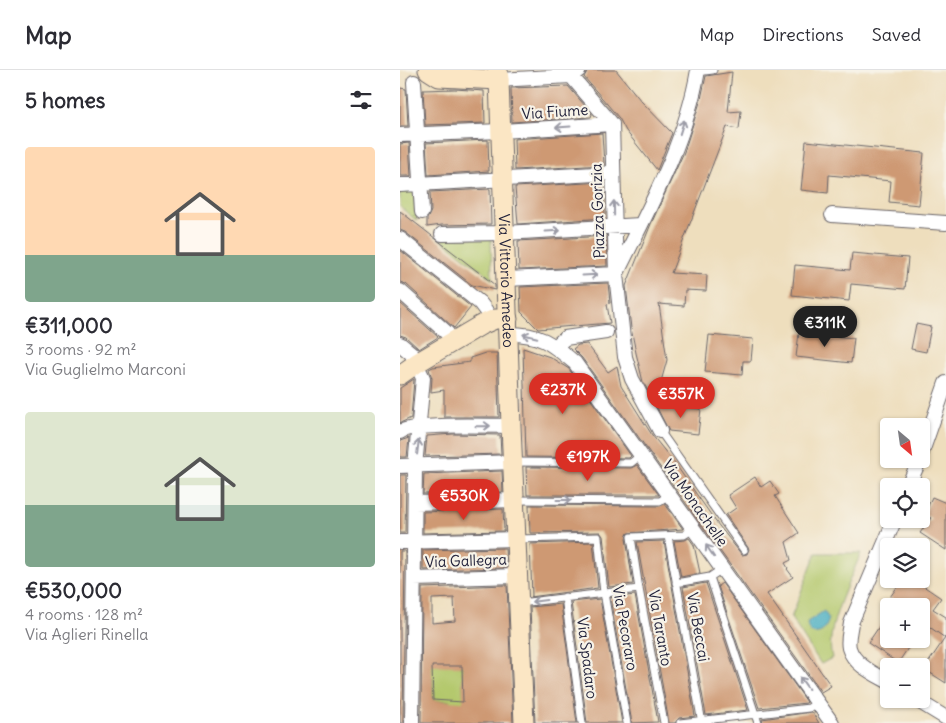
<!DOCTYPE html>
<meta charset="utf-8">
<style>
:root{--surface:#fff;--page:#f7f7f7;--text:#2b2b33;--muted:#7c7c81;--line:#e1e1e2;--accent:#d93025}
body{margin:0;font-family:Delius,sans-serif;background:var(--page);color:var(--text);height:100vh;display:flex;flex-direction:column;font-size:19px;white-space:nowrap}
*{box-sizing:border-box;margin:0}
p{font-size:16px;color:var(--muted)}
.icon{flex:none;width:28px;height:28px;fill:none;stroke:currentColor;stroke-width:2;stroke-linecap:round;stroke-linejoin:round}
.map{position:relative;flex:1;overflow:hidden}
.sheet{display:flex;flex-direction:column;background:var(--surface);width:400px}
.sheet>*{flex:none}
.needle{width:32px;rotate:151deg}
.controls{position:absolute;left:480px;top:348px;display:grid;gap:10px}
.controls a{display:grid;place-items:center;width:50px;height:50px;border-radius:5px;background:var(--surface);box-shadow:0 1px 4px #0004;font-size:25px}
.price{position:absolute;translate:-50% -42px;padding:0 11px;border-radius:18px;background:var(--accent);color:#fff;font-size:16px;line-height:32px;filter:drop-shadow(0 1px 2px #0008)}
.price::after{content:'';position:absolute;left:50%;top:30px;width:15px;height:11px;margin-left:-8px;background:inherit;clip-path:polygon(0 0,100% 0,50% 100%)}
.price.active{background:#222;color:#fff}
ul{padding:0;list-style:none}
li{display:grid;align-content:center;gap:10px;height:265px;padding:0 25px}
li span{display:grid;place-items:center;height:155px;border-radius:5px;color:#555}
li>.icon{margin-inline-start:auto}
span .icon{width:90px;height:90px;fill:#fffc;stroke-width:1}
li b{font-size:21px}
h2{display:flex;justify-content:space-between;align-items:center;height:60px;padding:0 25px;font-size:21px}
header{display:flex;align-items:center;gap:30px;box-sizing:border-box;height:70px;padding:0 25px;background:var(--surface);border-bottom:1px solid var(--line)}
header strong{font-size:24px}
nav{display:flex;gap:28px;margin-inline-start:auto;font-size:18px}
main{display:flex;flex:1;min-height:0}
.map>svg:first-child{display:block}
.green{fill:#b3c86c;stroke:#6a7554}
.water{fill:#3faabf;stroke:#30667d}
.building{fill:#ce9973;fill-rule:evenodd}
.lines{fill:none;stroke-linecap:round;stroke-linejoin:round}
.lane-casing{stroke:#696468;stroke-width:9}
.street-casing{stroke:#696468;stroke-width:16}
.secondary-casing{stroke:#696468;stroke-width:21}
.lane{stroke:#fff;stroke-width:7}
.street{stroke:#fff;stroke-width:14}
.secondary{stroke:#fbe6c4;stroke-width:19}
.oneway{stroke:#9c9ca7}
.labels{text-anchor:middle;stroke-width:4.5;stroke-linejoin:round;paint-order:stroke}
.street-label{font-size:15px;fill:#22223b;stroke:#f7f3e8}
</style>
<header>
<strong>Map</strong>
<nav><a>Map</a><a>Directions</a><a>Saved</a></nav>
</header>
<main>
<section class="sheet">
<h2>5 homes<svg class="icon" aria-label="filters" viewBox="0 0 24 24"><path d="M4 7h16M4 17h16"/><circle cx="9" cy="7" r="2"/><circle cx="15" cy="17" r="2"/></svg></h2>
<ul>
<li><span style="background:linear-gradient(#ffd9b3 70%,#7fa58c 0)"><svg class="icon" aria-label="home" viewBox="0 0 24 24"><path d="M3 11l9-7 9 7M6 9v11h12V9"/></svg></span><div><b>€311,000</b><p>3 rooms · 92 m²</p><p>Via Guglielmo Marconi</p></div></li>
<li><span style="background:linear-gradient(#dfe7d0 60%,#7fa58c 0)"><svg class="icon" aria-label="home" viewBox="0 0 24 24"><path d="M3 11l9-7 9 7M6 9v11h12V9"/></svg></span><div><b>€530,000</b><p>4 rooms · 128 m²</p><p>Via Aglieri Rinella</p></div></li>
</ul>
</section>
<div class="map">
<svg width="546" height="653" viewBox="0 0 546 653">
<rect width="100%" height="100%" fill="#f7f3e8"/>
<filter id="ink" filterUnits="userSpaceOnUse"><feTurbulence type="fractalNoise" baseFrequency=".02" numOctaves="2"/><feDisplacementMap in="SourceGraphic" scale="10" xChannelSelector="R" yChannelSelector="G"/><feConvolveMatrix kernelMatrix="1 2 1 2 8 2 1 2 1" color-interpolation-filters="sRGB"/></filter>
<filter id="wash" filterUnits="userSpaceOnUse"><feTurbulence type="fractalNoise" baseFrequency=".0096" numOctaves="4" result="noise"/><feDisplacementMap in="SourceGraphic" scale="20" xChannelSelector="R" yChannelSelector="G"/><feGaussianBlur stdDeviation="1.12" result="paint"/><feColorMatrix in="noise" values="0 0 0 0 0 0 0 0 0 0 0 0 0 0 0 0 0 1.4 0 .05"/><feComposite in="paint" operator="in"/></filter>
<g filter="url(#wash)">
<rect width="100%" height="100%" fill="#eedebd"/>
<path class="green" d="M0,120L14,121L17,151L0,137Z
M39,168H91L92,210L88,206Z
M416,483H461C450,511 424,559 432,588L421,594L391,548Z
M30,593H52L53,596H62L64,638H51L50,631L33,630V608L30,607Z"/>
<path class="water" d="M424,541L429,549C426,558 423,565 412,563L408,558L407,552Z"/>
<g id="blocks">
<path class="building" d="M188,0H216L241,31L272,63L257,100L226,61L219,48L184,7Z
M332,2L328,42L341,41L339,59L327,57L271,203L307,205L306,221L285,220L284,236L259,234L267,290L255,333L243,312L236,283L231,258L226,216L251,154L284,82L301,29L306,6Z
M168,16L192,44L191,47L112,52L111,18Z
M0,18L6,19L8,56H0Z
M55,19L84,21L85,53L25,55L23,20Z
M202,63L204,95L115,100L114,69Z
M88,70L89,101L28,105L26,73Z
M406,71L524,83L519,135L489,132L491,111L429,105L428,123L401,120Z
M9,73L11,106H0V74Z
M204,112L205,148L118,154L115,117Z
M90,119L91,154L42,155L27,157V149L31,141L30,122Z
M0,141L95,215V220L72,215L5,162L0,160Z
M206,166L207,196L119,200L118,171Z
M0,180L71,237L54,258L6,214L0,212Z
M452,183L508,188L505,219L451,214L449,231L392,225L395,195L450,200Z
M208,213L210,233L207,234L210,253L138,259L121,242L120,217Z
M0,233L38,267L19,279L6,267L0,265Z
M516,254L531,257L526,282L511,279Z
M399,263L454,268L451,293L396,287Z
M309,265L353,269L351,291H343L342,305L305,302Z
M187,274L208,302L217,296L221,316L252,365L276,395L316,452L342,485L347,484L349,479L326,445L336,438L328,425L355,407L361,417L370,411L379,424L375,426L399,463L386,472L391,490L385,493L388,498L387,499L393,507L367,524L431,616L421,622L182,288L173,279L178,275Z
M123,278L150,287L169,299L231,386L229,388L126,387Z
M85,283H97L99,347H44V320L31,322L32,308L29,299L33,297L70,292V288Z
M14,309L11,348L0,353V318Z
M255,334L301,339L298,364L269,361Z
M53,364L100,365L101,384L25,386L27,366Z
M9,368L7,387H0V371Z
M237,395L259,425H127L126,397L231,398Z
M102,401L103,422L23,424L24,404Z
M0,405H6L5,463H0Z
M532,427L546,433V480L520,463L531,448L524,445Z
M265,434L283,459L228,463L226,468L233,514L209,517L203,466L200,462L130,463L129,435L260,436Z
M103,439L104,461L23,463V442Z
M289,468L294,475L300,503L281,507L274,471L285,470Z
M264,471L295,646L279,648L275,653H269L237,472Z
M193,472L198,518L130,527L132,526L130,474Z
M105,478L106,498L23,500V480Z
M0,481H5L3,653H0Z
M503,509H513L541,528L533,539L546,547V613L524,599L545,568L524,553L521,557V536H492L496,531L490,527Z
M306,513L348,640L306,645L283,517Z
M322,513L407,632L406,633L359,638L318,516Z
M107,515L113,653H21L22,518ZM54,528L55,551L32,553V529ZM32,596H62L63,632L33,630Z
M235,525L258,652L232,653L210,528Z
M200,529L222,653H187L171,532Z
M161,534L177,653H135L130,537Z
M489,542V569H514L498,593L468,573Z
M412,642L419,653H363L362,649Z"/>
</g>
</g>
<g filter="url(#ink)">
<use href="#blocks" fill-opacity="0" stroke="#696468" stroke-width="1"/>
<g class="lines">
<defs>
<path id="lane" d="M297,2L313,0
M260,361L344,480
M114,392L231,393L241,385
M115,430L260,431L270,424
M268,466L302,653
M117,469L198,467L204,523L227,653
M322,499L310,507L358,653
M276,513L310,507
M165,527L182,653
M120,533L239,519
M264,653L239,519L231,467L284,465L295,458
M280,653L409,638L417,632"/>
<path id="street" d="M166,0L212,54
M99,10L171,6L179,0
M14,12L22,142
M212,54L216,204L225,287L232,309L260,361
M0,65L101,61L212,54
M0,115L213,103
M432,145L546,153
M42,164L105,163L240,155
M0,169L80,233L86,241L89,252
M217,203C249,138 286,72 298,0
M106,209L216,204
M0,221L47,263L52,272
M109,264C141,264 151,273 175,293L432,653
M0,274L11,283L23,308L15,397L12,653
M155,277L165,268L206,262
M0,362C10,353 93,356 111,356
M521,385L546,313
M0,396L114,392
M508,416L520,389
M15,433L115,430
M0,472L116,469
M14,509L118,506
M489,612C475,604 454,595 449,578C447,570 450,561 451,553L495,449
M515,629L546,648"/>
<g id="secondary">
<path d="M28,0L39,7L99,10L98,0"/>
<path id="s1" d="M99,10L111,356L124,653"/>
<path d="M0,305L17,293L81,255L95,249H108"/>
</g>
</defs>
<use href="#lane" class="lane-casing"/>
<use href="#street" class="street-casing"/>
<use href="#secondary" class="secondary-casing"/>
<use href="#lane" class="lane"/>
<use href="#street" class="street"/>
<use href="#secondary" class="secondary"/>
</g>
<defs><path id="oneway-shaft" d="M-6 0H5M1.5-3L5.5 0L1.5 3" fill="none" stroke-width="1.6" stroke-linecap="round" stroke-linejoin="round" transform="scale(1.25)"/></defs>
<g class="oneway">
<use href="#oneway-shaft" transform="translate(163 57) rotate(176)"/>
<use href="#oneway-shaft" transform="translate(282 57) rotate(-72)"/>
<use href="#oneway-shaft" transform="translate(214 138) rotate(-91)"/>
<use href="#oneway-shaft" transform="translate(153 161) rotate(-3)"/>
<use href="#oneway-shaft" transform="translate(190 205) rotate(-3)"/>
<use href="#oneway-shaft" transform="translate(130 266) rotate(-167)"/>
<use href="#oneway-shaft" transform="translate(83 356) rotate(-1)"/>
<use href="#oneway-shaft" transform="translate(18 377) rotate(-83)"/>
<use href="#oneway-shaft" transform="translate(164 430)"/>
<use href="#oneway-shaft" transform="translate(310 481) rotate(-124)"/>
<use href="#oneway-shaft" transform="translate(139 531) rotate(173)"/>
<use href="#oneway-shaft" transform="translate(404 613) rotate(-126)"/>
</g>
</g>
<g class="labels">
<g class="street-label">
<text transform="translate(155 42) rotate(-4)" y="5">Via Fiume</text>
<text transform="translate(198 141) rotate(-92)" y="5">Piazza Gorizia</text>
<text dy="5" stroke="none"><textPath href="#s1" startOffset="201">Via Vittorio Amedeo</textPath></text>
<text transform="translate(295 433) rotate(55)" y="5">Via Monachelle</text>
<text transform="translate(66 491) rotate(-2)" y="5">Via Gallegra</text>
<text transform="translate(298 557) rotate(80)" y="5">Via Beccai</text>
<text transform="translate(225 558) rotate(80)" y="5">Via Pecoraro</text>
<text transform="translate(260 558) rotate(80)" y="5">Via Taranto</text>
<text transform="translate(187 588) rotate(83)" y="5">Via Spadaro</text>
</g>
</g>
</svg>
<div class="controls">
<a><svg class="needle" viewBox="-14 -14 28 28"><path d="M0-13l5 13h-10z" fill="#e53935"/><path d="M0 13l5-13h-10z" fill="#7c7c81"/></svg></a>
<a><svg class="icon" aria-label="locate" viewBox="0 0 24 24"><circle cx="12" cy="12" r="6"/><path d="M12 2v4M12 18v4M2 12h4M18 12h4"/></svg></a>
<a><svg class="icon" aria-label="layers" viewBox="0 0 24 24"><path d="M12 4l9 5-9 5-9-5zM3 14l9 5 9-5"/></svg></a>
<a>+</a>
<a>−</a>
</div>
<b class="price active" style="left:425px;top:278px">€311K</b>
<b class="price" style="left:163px;top:345px">€237K</b>
<b class="price" style="left:281px;top:349px">€357K</b>
<b class="price" style="left:188px;top:412px">€197K</b>
<b class="price" style="left:64px;top:451px">€530K</b>
</div>
</main>
